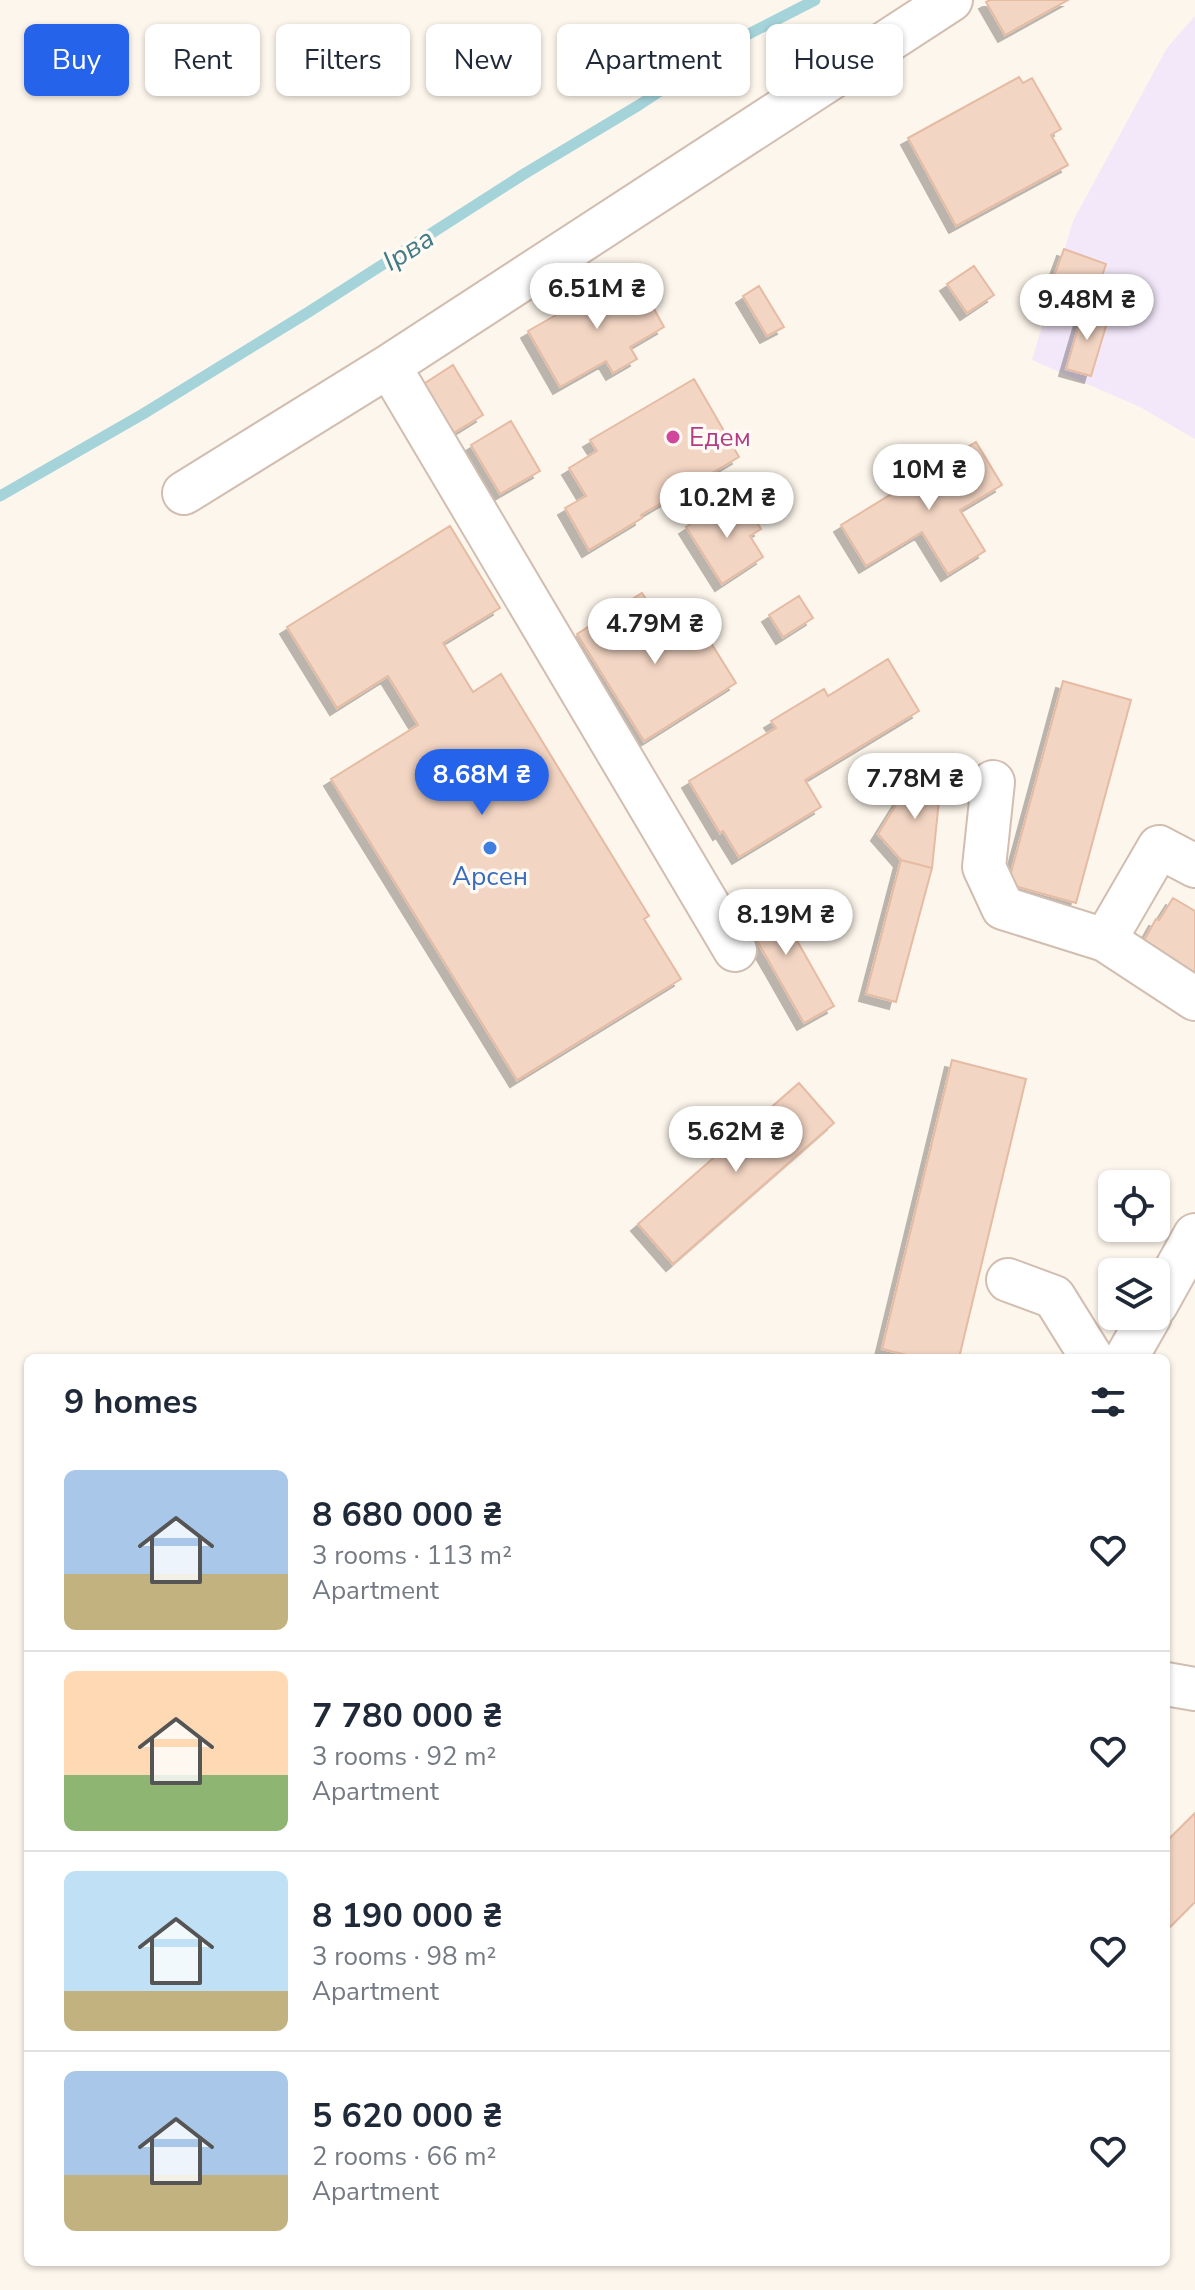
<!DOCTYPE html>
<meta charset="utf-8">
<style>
:root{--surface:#fff;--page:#f6f6f7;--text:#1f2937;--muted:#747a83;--line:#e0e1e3;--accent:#2563eb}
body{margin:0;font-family:"Nunito Sans",sans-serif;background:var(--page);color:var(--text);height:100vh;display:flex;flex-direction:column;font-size:30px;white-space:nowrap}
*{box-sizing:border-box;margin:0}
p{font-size:26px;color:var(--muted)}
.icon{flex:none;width:44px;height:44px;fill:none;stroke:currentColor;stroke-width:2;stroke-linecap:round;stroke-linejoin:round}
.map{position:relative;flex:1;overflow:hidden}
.side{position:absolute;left:24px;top:1354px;width:1146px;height:912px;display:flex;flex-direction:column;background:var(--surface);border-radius:12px;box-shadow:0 2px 6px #0004}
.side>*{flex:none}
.guide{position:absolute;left:24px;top:24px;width:1148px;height:72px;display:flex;gap:16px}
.buttons{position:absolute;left:1098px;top:1170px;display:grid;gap:16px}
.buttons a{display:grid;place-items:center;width:72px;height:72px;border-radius:12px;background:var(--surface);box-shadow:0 2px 6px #0004;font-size:40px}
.price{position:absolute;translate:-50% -68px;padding:0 18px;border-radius:28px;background:#fff;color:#222;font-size:26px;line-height:52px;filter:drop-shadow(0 2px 4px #0008)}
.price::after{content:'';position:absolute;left:50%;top:48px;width:24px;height:18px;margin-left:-12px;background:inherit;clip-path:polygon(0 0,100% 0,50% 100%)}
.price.current{background:var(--accent);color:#fff}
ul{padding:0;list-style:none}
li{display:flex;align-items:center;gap:24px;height:200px;padding:0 40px}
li+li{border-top:2px solid var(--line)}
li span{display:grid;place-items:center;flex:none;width:224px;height:160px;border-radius:12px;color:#555}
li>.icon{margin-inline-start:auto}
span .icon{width:96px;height:96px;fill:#fffc;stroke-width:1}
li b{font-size:34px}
h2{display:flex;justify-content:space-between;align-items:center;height:96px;padding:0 40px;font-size:34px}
.chip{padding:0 28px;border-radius:12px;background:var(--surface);box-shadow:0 2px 6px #0004;font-size:28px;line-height:72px}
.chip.current{background:var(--accent);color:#fff}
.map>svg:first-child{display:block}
.education{fill:#f3e8fa}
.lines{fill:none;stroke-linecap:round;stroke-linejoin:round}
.stream{stroke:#a5d3da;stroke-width:11}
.building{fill:#f3d5c3;stroke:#e6bba3;stroke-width:2;filter:url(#shadow)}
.minor-casing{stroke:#d1beb0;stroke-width:46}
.minor{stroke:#fff;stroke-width:42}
.hotel-dot{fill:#d1479c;stroke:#fffaf3;stroke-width:3}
.shop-dot{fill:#3f7fe0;stroke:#fffaf3;stroke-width:3}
.labels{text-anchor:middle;stroke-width:7;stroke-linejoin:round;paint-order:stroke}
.hotel-label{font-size:26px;fill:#b23c85;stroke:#fffaf3;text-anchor:start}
.shop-label{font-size:26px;fill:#366cbe;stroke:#fffaf3}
.water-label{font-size:28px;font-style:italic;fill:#437c86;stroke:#fffaf3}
</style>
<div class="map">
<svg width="1195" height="2290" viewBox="0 0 1195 2290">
<defs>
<filter id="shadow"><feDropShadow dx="-7" dy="7" stdDeviation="0" flood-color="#0004"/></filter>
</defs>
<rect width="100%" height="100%" fill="#fdf6ec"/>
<path class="education" d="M1195,16V439L1140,407L1032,360L1073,221L1167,48Z"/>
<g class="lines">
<path class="stream" d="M0,496L143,414L307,313L524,174L639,105L739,39L815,0"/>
</g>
<path class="building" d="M990,0H1068L1005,35L986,2Z
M1019,77L1023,83L1032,78L1061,129L1051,135L1068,165L956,226L908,138Z
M1064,249L1106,264L1095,297L1052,282Z
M974,266L994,295L967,313L947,284Z
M633,271L664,327L630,347L637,359L613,373L606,361L560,387L528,331Z
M759,286L784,327L767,336L743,296Z
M1084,308L1109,316L1091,376L1066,369Z
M453,365L483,415L452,434L422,385Z
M694,379L739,457L641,515L642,518L589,550L565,508L586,496L569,468L597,451L590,440Z
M511,421L540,471L500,494L471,445Z
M976,442L1002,485L960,510L985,551L948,574L922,532L866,566L841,525Z
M728,500L738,516L748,509L761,529L750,536L763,557L722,584L686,527Z
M450,526L500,608L443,643L473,692L501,674L649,916L644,919L681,979L517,1080L331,779L418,725L388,676L337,708L287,627Z
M642,593L669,636L696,619L736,683L644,741L577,634Z
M799,596L813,618L783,637L769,615Z
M888,659L919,711L805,780L821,807L739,857L723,831L720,833L689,781L776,728L771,721L824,689L828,696Z
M1063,681L1131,700L1076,903L1008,884Z
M919,768L941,781L932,868L901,860L878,834Z
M901,860L932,868L896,1002L866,994Z
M769,891L834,1006L804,1023L739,909Z
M1173,898L1195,911V975L1142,944L1156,919L1159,920Z
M952,1060L1026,1079L959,1358H920L882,1349Z
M799,1083L834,1123L673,1264L638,1224Z
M1195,1813V1902L1167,1930L1166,1842Z"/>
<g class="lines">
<defs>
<path id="minor" d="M184,493L389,366
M993,782L984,867L1003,908L1105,940L1195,999
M1105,940L1159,847L1195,866
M735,950L389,366L951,0
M1008,1280L1054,1297L1092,1358
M1156,1305L1195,1235
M1126,1358L1150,1316
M1166,1684L1195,1689"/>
</defs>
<use href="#minor" class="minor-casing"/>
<use href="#minor" class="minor"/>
</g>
<circle class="hotel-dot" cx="673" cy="437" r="8"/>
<circle class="shop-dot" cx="490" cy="848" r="8"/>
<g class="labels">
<g class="hotel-label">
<text x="689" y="446">Едем</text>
</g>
<g class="shop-label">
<text x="490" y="885">Арсен</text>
</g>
<g class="water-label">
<text transform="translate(408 249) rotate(-32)" y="10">Ірва</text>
</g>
</g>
</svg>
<div class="buttons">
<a><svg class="icon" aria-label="locate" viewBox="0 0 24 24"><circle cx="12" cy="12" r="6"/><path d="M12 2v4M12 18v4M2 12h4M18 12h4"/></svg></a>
<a><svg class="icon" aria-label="layers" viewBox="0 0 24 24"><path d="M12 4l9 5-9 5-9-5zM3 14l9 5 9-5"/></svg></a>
</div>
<b class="price" style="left:597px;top:331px">6.51M ₴</b>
<b class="price" style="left:1087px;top:342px">9.48M ₴</b>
<b class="price" style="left:929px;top:512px">10M ₴</b>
<b class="price" style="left:727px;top:540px">10.2M ₴</b>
<b class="price" style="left:655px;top:666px">4.79M ₴</b>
<b class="price current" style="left:482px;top:817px">8.68M ₴</b>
<b class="price" style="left:915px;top:821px">7.78M ₴</b>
<b class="price" style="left:786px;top:957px">8.19M ₴</b>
<b class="price" style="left:736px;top:1174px">5.62M ₴</b>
<div class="guide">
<a class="chip current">Buy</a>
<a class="chip">Rent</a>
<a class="chip">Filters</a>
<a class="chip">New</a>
<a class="chip">Apartment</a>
<a class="chip">House</a>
</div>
<section class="side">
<h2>9 homes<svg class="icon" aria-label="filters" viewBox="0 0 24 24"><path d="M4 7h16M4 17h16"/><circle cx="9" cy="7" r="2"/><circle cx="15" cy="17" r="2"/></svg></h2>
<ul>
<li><span style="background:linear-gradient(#a9c7e8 65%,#c2b280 0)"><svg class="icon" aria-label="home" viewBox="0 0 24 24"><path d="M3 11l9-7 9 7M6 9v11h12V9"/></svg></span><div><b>8 680 000 ₴</b><p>3 rooms · 113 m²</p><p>Apartment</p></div><svg class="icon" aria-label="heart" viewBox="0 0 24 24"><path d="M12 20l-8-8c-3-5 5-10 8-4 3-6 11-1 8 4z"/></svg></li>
<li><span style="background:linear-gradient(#ffd9b3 65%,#8fb573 0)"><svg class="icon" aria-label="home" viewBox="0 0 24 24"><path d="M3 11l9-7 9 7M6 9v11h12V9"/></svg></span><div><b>7 780 000 ₴</b><p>3 rooms · 92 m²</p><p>Apartment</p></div><svg class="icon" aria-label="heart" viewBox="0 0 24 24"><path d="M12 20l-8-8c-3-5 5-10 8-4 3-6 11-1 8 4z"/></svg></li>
<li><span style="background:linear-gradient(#bfe0f5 75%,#c2b280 0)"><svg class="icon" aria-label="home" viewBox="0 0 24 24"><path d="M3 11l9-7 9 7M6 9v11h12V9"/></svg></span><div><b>8 190 000 ₴</b><p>3 rooms · 98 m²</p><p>Apartment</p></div><svg class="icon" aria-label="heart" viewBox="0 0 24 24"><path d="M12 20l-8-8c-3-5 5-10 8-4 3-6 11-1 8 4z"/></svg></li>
<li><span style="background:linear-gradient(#a9c7e8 65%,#c2b280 0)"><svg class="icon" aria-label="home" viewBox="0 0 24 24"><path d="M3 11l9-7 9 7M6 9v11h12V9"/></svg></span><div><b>5 620 000 ₴</b><p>2 rooms · 66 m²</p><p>Apartment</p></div><svg class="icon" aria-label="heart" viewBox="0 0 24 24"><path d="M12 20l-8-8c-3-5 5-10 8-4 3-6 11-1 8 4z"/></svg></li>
</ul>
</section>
</div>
